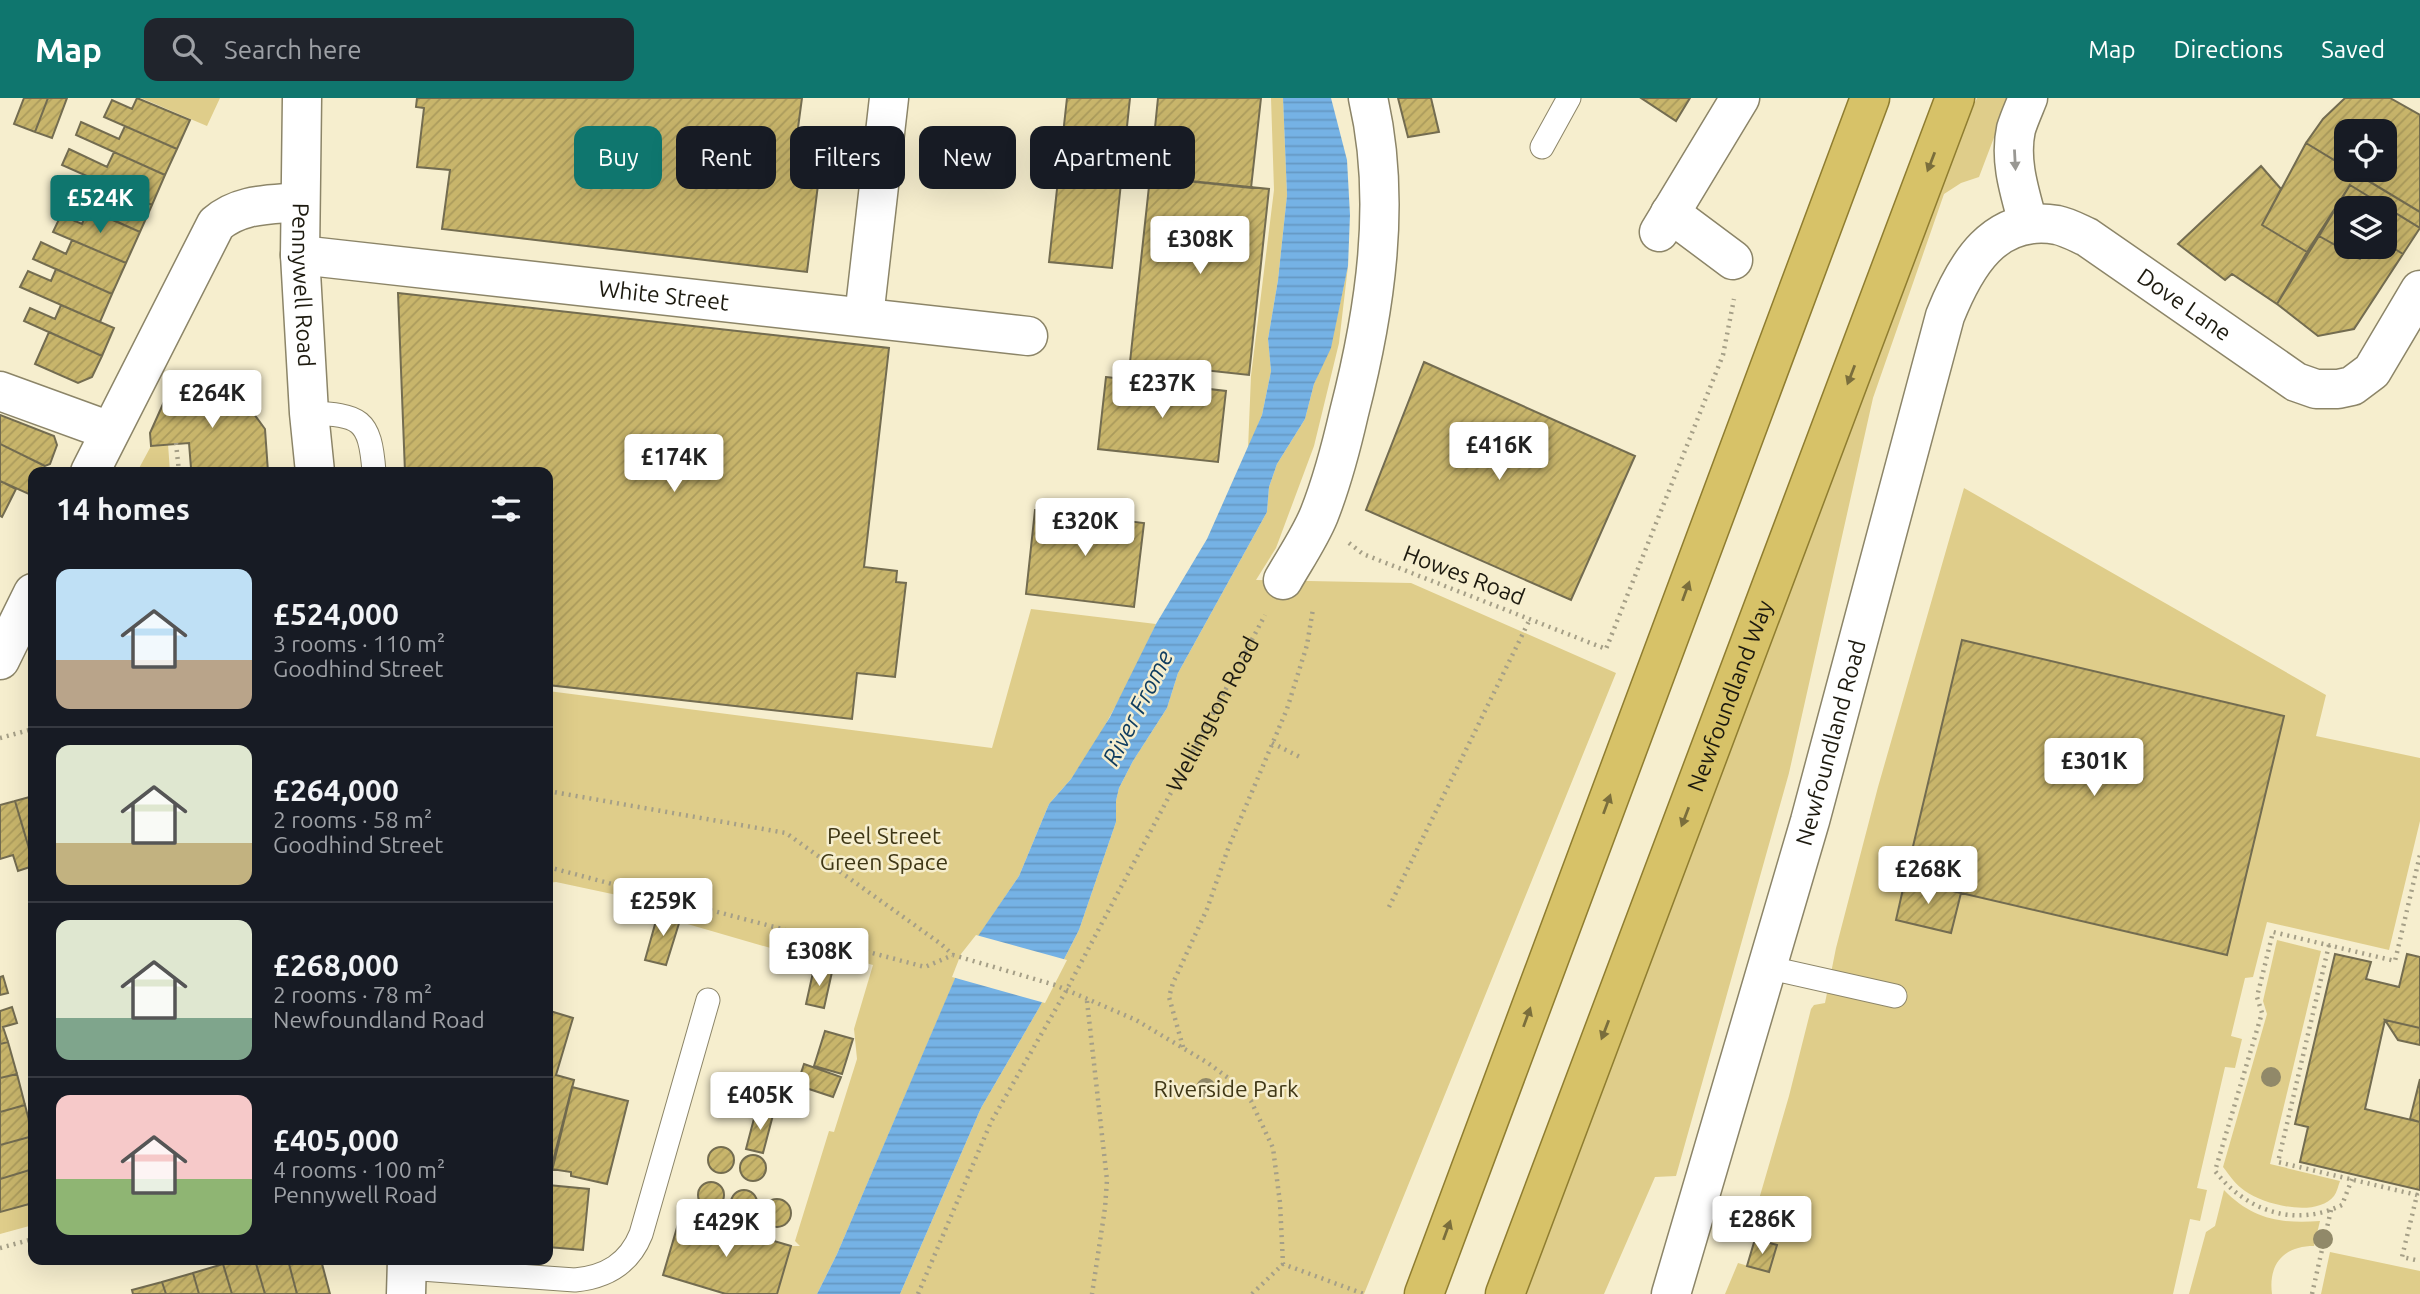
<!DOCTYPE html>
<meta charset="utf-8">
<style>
:root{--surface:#171b24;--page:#20242c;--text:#f1f3f6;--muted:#9ea1a6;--line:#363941;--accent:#0f766e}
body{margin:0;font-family:Ubuntu,sans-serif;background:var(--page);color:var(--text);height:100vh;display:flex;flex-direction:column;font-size:26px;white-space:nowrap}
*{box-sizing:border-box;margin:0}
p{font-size:23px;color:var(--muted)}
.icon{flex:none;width:38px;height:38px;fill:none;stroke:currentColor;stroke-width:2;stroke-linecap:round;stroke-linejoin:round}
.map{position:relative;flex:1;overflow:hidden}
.panel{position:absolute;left:28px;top:369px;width:525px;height:798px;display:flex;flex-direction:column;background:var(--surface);border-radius:14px;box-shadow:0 7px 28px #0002}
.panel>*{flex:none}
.guide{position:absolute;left:574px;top:28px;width:665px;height:63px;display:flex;gap:14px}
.buttons{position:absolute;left:2334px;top:21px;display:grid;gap:14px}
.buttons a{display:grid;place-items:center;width:63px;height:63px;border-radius:14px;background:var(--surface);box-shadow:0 7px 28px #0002;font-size:35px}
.price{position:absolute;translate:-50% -60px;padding:0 16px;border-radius:7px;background:#fff;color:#222;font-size:23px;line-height:46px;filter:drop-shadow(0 2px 4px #0008)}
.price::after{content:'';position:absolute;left:50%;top:42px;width:21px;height:16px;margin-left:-10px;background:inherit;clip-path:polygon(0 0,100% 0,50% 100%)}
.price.current{background:var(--accent);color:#fff}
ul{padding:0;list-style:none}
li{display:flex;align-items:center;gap:21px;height:175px;padding:0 28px}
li+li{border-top:2px solid var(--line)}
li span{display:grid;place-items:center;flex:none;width:196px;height:140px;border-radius:14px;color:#555}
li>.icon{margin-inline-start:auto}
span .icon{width:84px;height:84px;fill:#fffc;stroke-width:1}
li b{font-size:30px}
h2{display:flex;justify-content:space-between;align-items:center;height:84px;padding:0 28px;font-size:30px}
.tag{padding:0 24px;border-radius:14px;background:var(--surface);box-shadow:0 7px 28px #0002;font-size:24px;line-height:63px}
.tag.current{background:var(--accent);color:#fff}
header{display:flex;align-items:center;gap:42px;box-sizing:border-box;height:98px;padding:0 35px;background:var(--accent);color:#fff}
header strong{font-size:33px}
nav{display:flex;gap:38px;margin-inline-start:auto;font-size:24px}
.search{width:490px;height:63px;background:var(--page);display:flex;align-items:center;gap:18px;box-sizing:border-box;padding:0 24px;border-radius:14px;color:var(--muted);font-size:26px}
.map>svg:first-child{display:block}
.green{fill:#dfcd8a}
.water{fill:url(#water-rules)}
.pier{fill:#f6eece}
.building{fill:url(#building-hatch);stroke:#736c50;stroke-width:2}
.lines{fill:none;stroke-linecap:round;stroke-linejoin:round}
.service-casing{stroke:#8c8568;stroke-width:25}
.minor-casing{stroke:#8c8568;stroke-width:41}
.trunk-casing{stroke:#8f7d30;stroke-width:41}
.path{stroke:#a59f87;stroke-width:4.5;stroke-dasharray:2 5;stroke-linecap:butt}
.service{stroke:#fff;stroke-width:23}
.minor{stroke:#fff;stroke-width:38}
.trunk{stroke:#d7c268;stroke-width:38}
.tree{fill:#918969}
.oneway{fill:#999893}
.oneway2{fill:#7a6e3c}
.labels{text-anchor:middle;stroke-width:5;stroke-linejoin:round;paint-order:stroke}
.street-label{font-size:23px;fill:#1d1a0f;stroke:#f6eece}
.park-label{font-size:23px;fill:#3f3716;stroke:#f6eece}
.water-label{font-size:24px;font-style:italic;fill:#113e60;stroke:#f6eece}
</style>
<header>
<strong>Map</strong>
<div class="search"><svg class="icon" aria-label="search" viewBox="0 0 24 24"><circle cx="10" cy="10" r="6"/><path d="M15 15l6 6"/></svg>Search here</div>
<nav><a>Map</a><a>Directions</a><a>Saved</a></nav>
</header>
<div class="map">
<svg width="2420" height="1196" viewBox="0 0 2420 1196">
<defs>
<pattern id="water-rules" width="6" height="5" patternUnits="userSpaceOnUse" patternTransform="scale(1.75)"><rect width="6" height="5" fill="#75b2e5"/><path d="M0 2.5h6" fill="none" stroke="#6598c3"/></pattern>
<pattern id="building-hatch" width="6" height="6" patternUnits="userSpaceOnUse" patternTransform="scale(1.75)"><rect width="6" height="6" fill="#c8b56b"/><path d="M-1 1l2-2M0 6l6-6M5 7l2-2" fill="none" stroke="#ab9b5c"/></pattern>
</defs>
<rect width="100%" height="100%" fill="#f6eece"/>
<path class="green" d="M141,0H220L207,28Z
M1271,0H1283L1287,97L1278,182L1268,241L1271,273L1262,317L1248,351L1251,278L1274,92Z
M1977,0H2009L1979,79L1961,85L1944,96L1873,300L1789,675L1676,1078L1655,1079L1604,1196H1526L1594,1006L1956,47Z
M1348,168L1339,245L1314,348L1276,450L1256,482L1411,485L1616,575L1364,1196H900L981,1010L1039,910L1079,832L1116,724V703L1119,690L1133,663L1167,610L1178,575L1267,414L1269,389L1277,366L1305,321L1314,286L1332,242Z
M168,346L170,374H137L151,348Z
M1964,390L2326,597L2316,638L2420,660V723L2389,852L2267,824L2253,879L2245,880L2231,938L2242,941L2235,970L2225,969L2197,1090L2207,1092L2200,1123L2190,1121L2173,1196H1725L1738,1165L1769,1174L1776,1147L1748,1139L1789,998L1811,911L1814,907L1825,905L1836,850L1878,689Z
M1031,511L1156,526L1133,576L1097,642L1071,681L1049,706L1019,778L965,858L837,1156L817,1196H777L791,1148H800L795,1143L829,1033L834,1034L857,961L854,931L873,867L795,845L791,856L684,825L687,812L556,784L548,785V593L992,650Z
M2277,842L2321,853L2270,1066L2340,1083C2338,1088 2337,1094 2334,1098C2316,1120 2265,1107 2245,1093C2236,1087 2230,1078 2223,1069L2267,916L2263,903Z
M2224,1092C2252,1121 2280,1126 2320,1123L2314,1148C2284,1148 2268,1166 2272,1196H2189L2206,1134L2215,1128Z
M33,1103V1127L0,1136V1113Z
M2330,1154L2420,1173V1196H2321Z"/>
<path class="water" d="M1283,0H1331L1347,62L1350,117L1348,168L1331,250L1314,286L1305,321L1277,366L1269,389L1267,414L1178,575L1167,610L1133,663L1119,690L1116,703V724L1079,832L1039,910L981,1010L900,1196H817L837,1156L965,857L1019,778L1049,706L1071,681L1110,619L1156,526L1207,441L1262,317L1271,273L1268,241L1278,182L1287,97Z"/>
<path class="pier" d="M976,837L1067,862L1045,905L952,879L961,856Z"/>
<path class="building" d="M24,0H48L35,34L14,26Z
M48,0H67L52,40L35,34Z
M137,0L190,22L177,51L104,19L112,2L132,11Z
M417,0H802L793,67L820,71L807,174L442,131L450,72L417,69L424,10L416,9Z
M1067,0H1130L1112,170L1049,164Z
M1158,0H1261L1251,90L1150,79Z
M1398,0H1431L1439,34L1408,39Z
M1641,0H1690L1676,23Z
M2345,0H2390L2420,17V114L2350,72H2385V33H2347V70L2306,45L2323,21Z
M81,24L119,41L125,28L177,51L165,77L76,37Z
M2306,45L2420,114V130L2350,87L2307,154L2262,127Z
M69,51L107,69L114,54L165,77L152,107L62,67Z
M2261,68L2281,91L2262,127L2307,154L2277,206L2232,176L2225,182L2178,146Z
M1150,79L1269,91L1249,277L1130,264Z
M100,84L152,107L140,134L73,105L79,91L95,98Z
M2350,87L2420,130L2403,156L2385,145V110H2347V149H2369L2360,161L2319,138Z
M89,111L140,134L126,165L53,134L61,117L82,126Z
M2319,138L2360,161L2369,149H2385V145L2403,156L2354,231L2318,238L2277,206Z
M72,142L126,165L112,196L33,161L41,144L66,156Z
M56,171L112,196L100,224L20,189L28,173L51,183Z
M398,195L889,250L864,469L897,473L896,484L906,485L895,579L857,575L852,621L548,587V374H405Z
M61,207L114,230L102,258L24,223L30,210L55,221Z
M49,234L102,258L92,279L78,285L35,266Z
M1424,264L1635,358L1571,502L1366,412Z
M1106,279L1226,293L1218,364L1098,351Z
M197,285V292L221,290L243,301L265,331L268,374H186V370H191L189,345L151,348L150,335L167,297L184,286Z
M0,317L54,338L57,347L50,366L45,368L0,346Z
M0,346L45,368L42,374H33V392L31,397L0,383Z
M0,383L16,391L2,419L0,418Z
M1035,412L1144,425L1134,509L1026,496Z
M1962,542L2284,618L2227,857L1905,782Z
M33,698V764L15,703Z
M15,703L33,764V768L18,773L13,757L0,761V707Z
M1905,782L1961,795L1951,835L1896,822Z
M659,812L681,819L666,867L645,862Z
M2335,856L2371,864L2366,881L2399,889L2407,856L2420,859V930L2385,922L2365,1011L2420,1024V1092L2300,1064L2308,1029L2295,1026Z
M814,870L832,874L824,910L806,906Z
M3,878L8,895L0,897V879Z
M12,909L17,925L3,929L8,944L0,946V913Z
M550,913L573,920L556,977L574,982L550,1081L548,1080V920Z
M2385,922L2420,930V947L2398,942Z
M825,933L853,941L842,976L814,968Z
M8,944L17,976L0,980V946Z
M804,966L841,979L833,999L797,987Z
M17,976L25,1007L0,1014V980Z
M2420,981V1024L2410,1021Z
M572,989L628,1003L607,1086L571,1078V1074L551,1071Z
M25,1007L33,1038L0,1047V1014Z
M756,1013L773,1017L763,1055L746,1051Z
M33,1038V1071L0,1081V1047Z
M708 1062a13 13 0 1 1 26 0a13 13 0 1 1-26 0Z
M740 1070a13 13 0 1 1 26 0a13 13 0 1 1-26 0Z
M33,1071V1105L0,1114V1081Z
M698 1097a13 13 0 1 1 26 0a13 13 0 1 1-26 0Z
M548,1087L589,1091L583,1152L548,1149Z
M731 1105a13 13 0 1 1 26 0a13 13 0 1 1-26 0Z
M763 1115a14 14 0 1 1 28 0a14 14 0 1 1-28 0Z
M681,1116L791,1148L777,1196H726L663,1177Z
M1755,1141L1777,1147L1769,1174L1747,1168Z
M238,1162H255L265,1196H232L223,1166Z
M255,1162H288L297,1196H265Z
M288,1162H321L330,1196H297Z
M223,1166L232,1196H199L193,1175Z
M193,1175L199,1196H166L162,1184Z
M162,1184L166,1196H133L132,1192Z"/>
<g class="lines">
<defs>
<path id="service" d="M1542,49L1569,0
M309,315C360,317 370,320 374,374
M1766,869L1895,898
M407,1170L575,1182C606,1179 629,1166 641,1136L708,902"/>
<g id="minor">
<path id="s2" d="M302,0L300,157L309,315L315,374"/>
<path d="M1670,115L1733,162"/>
<path d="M2028,125C2020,95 2009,63 2016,31C2019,21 2024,10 2028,0"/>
<path d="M1659,134L1740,0"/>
<path id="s3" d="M300,157L1028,238"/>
<path d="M864,219L889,0"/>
<path d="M0,293L110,333"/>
<path d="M90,374L216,126C240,105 270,107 300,104"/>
<path d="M1283,482C1295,461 1310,439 1319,417C1332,384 1341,350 1349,315C1375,214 1392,103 1368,0"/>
<path d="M0,562L33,495"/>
<path d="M406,1196L407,1162"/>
<path id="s4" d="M1671,1196L1810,723L1945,218C1965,168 1994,116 2057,127C2067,129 2078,135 2087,139L2296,284L2316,291H2338L2352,288L2372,273L2420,192"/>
</g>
<g id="trunk">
<path d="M1424,1196L1870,0"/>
<path id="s5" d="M1505,1196L1955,0"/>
</g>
</defs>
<use href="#service" class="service-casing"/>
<use href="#minor" class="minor-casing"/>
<use href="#trunk" class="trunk-casing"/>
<g class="path">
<path d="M176,345L179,374"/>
<path d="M1349,445L1363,456L1606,551L1723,257L1734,201"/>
<path d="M0,640L33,631"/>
<path d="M1272,645L1300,659"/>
<path d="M548,693L786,735L941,846L953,857"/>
<path d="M548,769L925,869L953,857L1055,887L1136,922L1208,965L1235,985L1251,1003L1273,1050L1280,1105L1283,1166L1364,1196"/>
<path d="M1389,809L1530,521"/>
<path d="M2329,847L2278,1064L2417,1097L2402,1159L2420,1163"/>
<path d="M1087,903L1107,1082L1105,1110L1092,1196"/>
<path d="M1183,949L1169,899L1173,885L1207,811L1229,748L1287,611L1307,547L1313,511"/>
<path d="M2352,1081L2342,1107C2295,1130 2246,1113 2215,1073L2262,915L2257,899L2273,834L2395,863L2420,757"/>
<path d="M0,1150L33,1141"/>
<path id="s1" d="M918,1196L991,1024L1066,893L1265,517"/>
<path d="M1252,1196L1283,1166"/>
<path d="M2312,1196L2331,1112"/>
</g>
<use href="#service" class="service"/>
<use href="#minor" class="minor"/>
<use href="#trunk" class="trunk"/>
</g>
<g class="tree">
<circle cx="2271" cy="979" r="10"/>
<circle cx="1206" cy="990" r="10"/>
<circle cx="2323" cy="1141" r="10"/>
</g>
<defs><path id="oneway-solid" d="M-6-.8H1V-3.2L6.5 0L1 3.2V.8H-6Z" transform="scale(1.75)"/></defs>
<use class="oneway" href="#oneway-solid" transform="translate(2015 62) rotate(87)"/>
<g class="oneway2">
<use href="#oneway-solid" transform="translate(1931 64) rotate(111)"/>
<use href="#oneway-solid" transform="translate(1851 277) rotate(111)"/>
<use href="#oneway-solid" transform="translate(1686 493) rotate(-70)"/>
<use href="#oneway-solid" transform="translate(1607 706) rotate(-70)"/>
<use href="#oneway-solid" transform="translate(1685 719) rotate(111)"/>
<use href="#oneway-solid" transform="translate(1527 919) rotate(-70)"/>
<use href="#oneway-solid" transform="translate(1605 932) rotate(111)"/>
<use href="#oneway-solid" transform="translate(1447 1132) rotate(-70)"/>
</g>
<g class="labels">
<g class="street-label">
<text dy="8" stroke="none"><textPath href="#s2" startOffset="187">Pennywell Road</textPath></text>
<text dy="8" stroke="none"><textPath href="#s3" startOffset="366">White Street</textPath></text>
<text dy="8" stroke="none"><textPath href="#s4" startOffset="1325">Dove Lane</textPath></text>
<text transform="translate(1464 477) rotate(21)" y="8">Howes Road</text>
<text dy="8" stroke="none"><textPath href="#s5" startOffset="639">Newfoundland Way</textPath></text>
<text dy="8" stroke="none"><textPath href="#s1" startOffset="651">Wellington Road</textPath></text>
<text dy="8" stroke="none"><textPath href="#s4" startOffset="574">Newfoundland Road</textPath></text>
</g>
<g class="park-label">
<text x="884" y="746">Peel Street<tspan x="884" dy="26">Green Space</tspan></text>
<text x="1226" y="999">Riverside Park</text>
</g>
<g class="water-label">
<text transform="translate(1138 610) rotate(-63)" y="8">River Frome</text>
</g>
</g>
</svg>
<div class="buttons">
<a><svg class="icon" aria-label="locate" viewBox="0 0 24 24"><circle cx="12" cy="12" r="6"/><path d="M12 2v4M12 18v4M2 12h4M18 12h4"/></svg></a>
<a><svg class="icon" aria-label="layers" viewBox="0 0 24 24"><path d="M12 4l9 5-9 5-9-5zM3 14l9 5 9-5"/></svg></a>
</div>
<b class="price current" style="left:100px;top:137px">£524K</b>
<b class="price" style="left:1200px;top:178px">£308K</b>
<b class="price" style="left:1162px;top:322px">£237K</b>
<b class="price" style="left:212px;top:332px">£264K</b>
<b class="price" style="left:1499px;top:384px">£416K</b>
<b class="price" style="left:674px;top:396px">£174K</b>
<b class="price" style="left:1085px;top:460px">£320K</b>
<b class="price" style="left:2094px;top:700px">£301K</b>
<b class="price" style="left:1928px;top:808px">£268K</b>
<b class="price" style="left:663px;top:840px">£259K</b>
<b class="price" style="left:819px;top:890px">£308K</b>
<b class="price" style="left:760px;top:1034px">£405K</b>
<b class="price" style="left:1762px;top:1158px">£286K</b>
<b class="price" style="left:726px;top:1161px">£429K</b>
<div class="guide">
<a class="tag current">Buy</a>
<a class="tag">Rent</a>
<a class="tag">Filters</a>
<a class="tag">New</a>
<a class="tag">Apartment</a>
</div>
<section class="panel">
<h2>14 homes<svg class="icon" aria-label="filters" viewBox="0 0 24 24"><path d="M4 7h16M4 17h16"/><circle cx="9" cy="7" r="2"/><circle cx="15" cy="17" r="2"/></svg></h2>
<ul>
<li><span style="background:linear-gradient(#bfe0f5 65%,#b9a48a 0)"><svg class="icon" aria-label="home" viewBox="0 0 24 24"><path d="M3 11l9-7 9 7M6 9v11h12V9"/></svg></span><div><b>£524,000</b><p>3 rooms · 110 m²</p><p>Goodhind Street</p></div></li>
<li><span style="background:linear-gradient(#dfe7d0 70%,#c2b280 0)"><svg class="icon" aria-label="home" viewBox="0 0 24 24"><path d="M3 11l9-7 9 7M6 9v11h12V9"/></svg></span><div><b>£264,000</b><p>2 rooms · 58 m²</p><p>Goodhind Street</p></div></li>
<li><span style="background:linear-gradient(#dfe7d0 70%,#7fa58c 0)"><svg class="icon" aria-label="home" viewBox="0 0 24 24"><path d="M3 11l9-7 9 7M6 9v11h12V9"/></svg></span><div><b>£268,000</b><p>2 rooms · 78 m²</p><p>Newfoundland Road</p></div></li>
<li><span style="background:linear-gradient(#f6c9c9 60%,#8fb573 0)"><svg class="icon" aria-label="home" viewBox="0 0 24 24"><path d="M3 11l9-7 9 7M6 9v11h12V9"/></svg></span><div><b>£405,000</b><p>4 rooms · 100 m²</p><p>Pennywell Road</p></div></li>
</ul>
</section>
</div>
